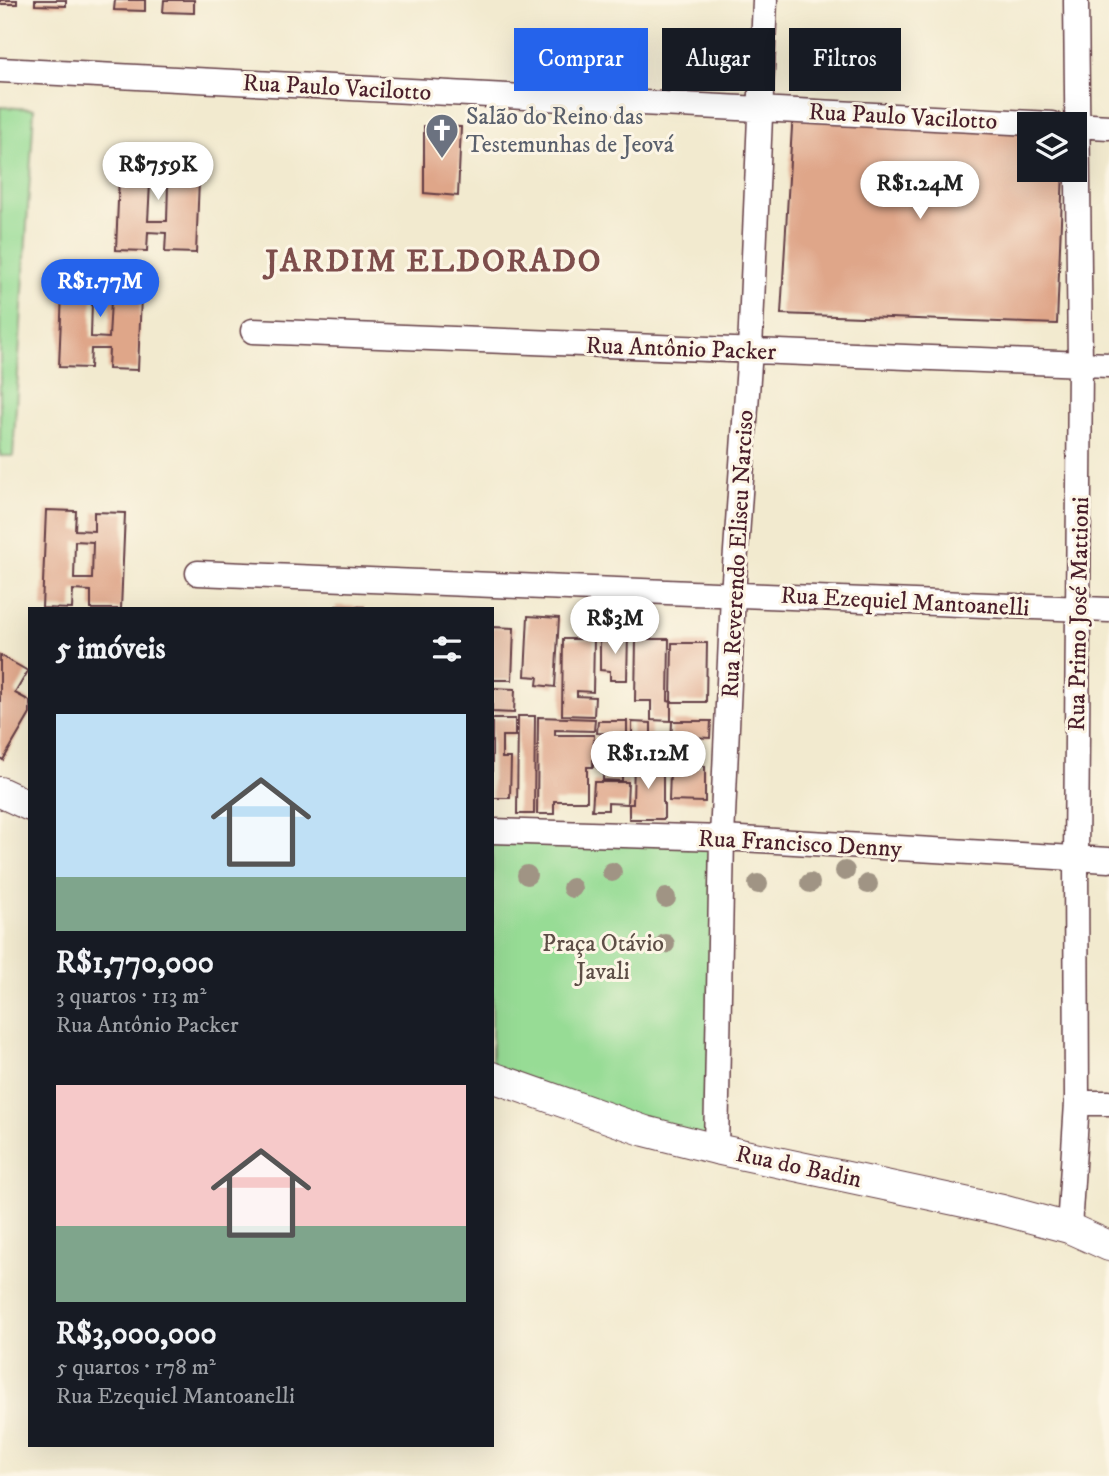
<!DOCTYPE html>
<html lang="pt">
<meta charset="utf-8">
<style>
:root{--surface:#171b24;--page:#242831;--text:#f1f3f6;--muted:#9ea1a6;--accent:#2563eb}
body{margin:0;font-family:"IM FELL DW Pica",serif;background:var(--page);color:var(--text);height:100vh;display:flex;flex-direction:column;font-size:26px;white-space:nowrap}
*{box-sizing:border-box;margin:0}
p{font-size:23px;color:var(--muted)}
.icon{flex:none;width:38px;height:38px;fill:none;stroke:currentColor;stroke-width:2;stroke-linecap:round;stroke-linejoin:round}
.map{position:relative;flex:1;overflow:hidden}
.panel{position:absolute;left:28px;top:607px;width:466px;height:840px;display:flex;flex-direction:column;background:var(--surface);border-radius:0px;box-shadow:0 7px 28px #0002}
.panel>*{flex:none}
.banner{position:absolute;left:514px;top:28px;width:488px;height:63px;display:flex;gap:14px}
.fabs{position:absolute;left:1017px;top:112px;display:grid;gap:14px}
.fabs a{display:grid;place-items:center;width:70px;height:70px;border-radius:0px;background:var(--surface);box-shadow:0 7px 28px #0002;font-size:35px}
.price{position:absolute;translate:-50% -60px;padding:0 16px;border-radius:24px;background:#fff;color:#222;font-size:23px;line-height:46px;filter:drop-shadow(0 2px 4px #0008)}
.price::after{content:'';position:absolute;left:50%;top:42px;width:21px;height:16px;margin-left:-10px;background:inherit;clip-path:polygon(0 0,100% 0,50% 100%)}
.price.current{background:var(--accent);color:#fff}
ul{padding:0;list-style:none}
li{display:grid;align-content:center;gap:14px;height:371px;padding:0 28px}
li span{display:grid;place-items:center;height:217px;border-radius:0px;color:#555}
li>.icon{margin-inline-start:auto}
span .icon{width:126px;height:126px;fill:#fffc;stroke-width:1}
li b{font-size:30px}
h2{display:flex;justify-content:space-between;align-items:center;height:84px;padding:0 28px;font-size:30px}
.tag{padding:0 24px;border-radius:0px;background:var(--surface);box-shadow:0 7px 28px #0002;font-size:24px;line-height:63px}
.tag.current{background:var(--accent);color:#fff}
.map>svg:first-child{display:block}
.green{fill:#97dc95;stroke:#707e60;stroke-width:2}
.building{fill:#dfa689;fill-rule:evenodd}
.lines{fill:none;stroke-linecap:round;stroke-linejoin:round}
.minor-casing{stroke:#633d44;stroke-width:27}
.major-casing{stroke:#633d44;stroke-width:32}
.minor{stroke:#fff;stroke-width:24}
.major{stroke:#fff;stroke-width:30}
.tree{fill:#a09484}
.labels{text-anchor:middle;stroke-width:6;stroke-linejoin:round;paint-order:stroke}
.street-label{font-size:24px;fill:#4a1f2b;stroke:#fcf5e5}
.worship-label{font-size:24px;fill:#5b616d;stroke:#fcf5e5;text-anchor:start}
.park-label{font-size:24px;fill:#5d4e46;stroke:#fcf5e5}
.district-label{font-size:32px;font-weight:bold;letter-spacing:2px;fill:#7e4e4c;stroke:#fcf5e5}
</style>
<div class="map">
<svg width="1109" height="1476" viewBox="0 0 1109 1476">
<rect width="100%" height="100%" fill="#fcf5e5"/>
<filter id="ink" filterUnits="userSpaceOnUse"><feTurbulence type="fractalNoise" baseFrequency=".0143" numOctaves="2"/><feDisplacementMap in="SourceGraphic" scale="14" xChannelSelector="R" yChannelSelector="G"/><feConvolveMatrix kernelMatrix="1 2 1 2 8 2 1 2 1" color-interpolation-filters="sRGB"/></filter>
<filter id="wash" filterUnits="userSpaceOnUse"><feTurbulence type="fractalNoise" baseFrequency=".00686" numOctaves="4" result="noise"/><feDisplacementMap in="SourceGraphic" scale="28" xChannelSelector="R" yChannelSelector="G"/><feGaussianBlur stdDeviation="1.57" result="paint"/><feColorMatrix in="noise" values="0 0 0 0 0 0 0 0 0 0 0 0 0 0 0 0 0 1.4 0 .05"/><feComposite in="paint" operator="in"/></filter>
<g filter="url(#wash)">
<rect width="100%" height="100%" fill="#f2eacf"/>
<path class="green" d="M0,107L34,109L13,456H0Z
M492,832L715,838L711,1141L492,1076Z"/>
<g id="blocks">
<path class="building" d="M0,0H17V4H0Z
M35,0H66V6L35,5Z
M115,0H145V11L114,10Z
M164,0H194V13L163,12Z
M793,110L1029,123V170H1063L1057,324L781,314Z
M424,126L461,127L458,196L424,193Z
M120,152L151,153L150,172L168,173L169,154L200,155L196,253L165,252L166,233L148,232L147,251L116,250ZM150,183L168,184L167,221H148Z
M63,268L94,269L93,289H111L112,270L142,271L138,370L108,369L109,349H91L90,368L59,367ZM92,300H111L109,338L91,337Z
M46,510L76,511L75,530L94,531V512L125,513L121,609H91V591L73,590L72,609L42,608ZM75,541L93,542L92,579H74Z
M336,606L364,607V609H336Z
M528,616L559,618L555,687L537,685L538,677L525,676Z
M492,627L514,628L512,680H492Z
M610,632L628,633L627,680H610V671L600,670V639H610Z
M563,639H594L593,692L577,691V696L595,697L594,716L562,715Z
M636,639H669L668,701L671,702V721L651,720V701H635Z
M672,643H707L706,702H671Z
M0,655L28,671L15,693L30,701V714L3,760L0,758Z
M492,688L515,689L514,713L492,712Z
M518,716H535L534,814H517Z
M538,717L595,719L594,731L555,730V735H594L593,767H587V801H554V814H537Z
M492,719H515V736H502V758H511L510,798H492Z
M598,721H627V734L597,733Z
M672,721H711L710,738L692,737V748H671Z
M632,722L651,723V738L632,737Z
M604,739H622V781L603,780Z
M634,760H663V804H664V819H629V804H633Z
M686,765L705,766V802L669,801L670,772H686Z
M594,782H628L627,804L608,803V810H592Z"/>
</g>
</g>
<g filter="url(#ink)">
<use href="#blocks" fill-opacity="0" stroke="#633d44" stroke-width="2"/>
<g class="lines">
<defs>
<path id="minor" d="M0,70L1052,124
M1074,125L1109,127
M253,331L1109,365
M198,573L1109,610
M492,831L722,838L1109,860
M1077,1103H1109
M716,1149L722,838L733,594L750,350L765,0
M1069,1228L1077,1103L1076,859L1080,364L1076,0"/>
<path id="major" d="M0,792L30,806
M492,1077L645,1131L716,1149L1002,1210L1069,1228L1109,1246"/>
</defs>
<use href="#minor" class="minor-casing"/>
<use href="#major" class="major-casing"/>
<use href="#minor" class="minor"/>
<use href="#major" class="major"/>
</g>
<g class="tree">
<circle cx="845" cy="871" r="10"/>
<circle cx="612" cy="872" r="10"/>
<circle cx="527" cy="875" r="10"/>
<circle cx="810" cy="883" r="10"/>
<circle cx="758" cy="884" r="10"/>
<circle cx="868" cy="884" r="10"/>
<circle cx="572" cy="888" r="10"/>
<circle cx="666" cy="898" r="10"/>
<circle cx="665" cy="944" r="10"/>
</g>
</g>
<defs>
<symbol id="church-pin" viewBox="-11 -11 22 30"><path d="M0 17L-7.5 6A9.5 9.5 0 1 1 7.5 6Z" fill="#6b7280" stroke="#fcf5e5"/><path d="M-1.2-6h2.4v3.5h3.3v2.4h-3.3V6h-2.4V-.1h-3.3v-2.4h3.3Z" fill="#fff"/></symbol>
</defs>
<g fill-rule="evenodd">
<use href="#church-pin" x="423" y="111" width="38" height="52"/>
</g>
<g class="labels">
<g class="street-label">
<text transform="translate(337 87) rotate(3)" y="8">Rua Paulo Vacilotto</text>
<text transform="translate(903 116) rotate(3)" y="8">Rua Paulo Vacilotto</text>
<text transform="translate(681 348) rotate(2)" y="8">Rua Antônio Packer</text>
<text transform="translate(737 554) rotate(-87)" y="8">Rua Reverendo Eliseu Narciso</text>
<text transform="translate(905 601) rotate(3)" y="8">Rua Ezequiel Mantoanelli</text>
<text transform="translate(1078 614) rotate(-89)" y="8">Rua Primo José Mattioni</text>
<text transform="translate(800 843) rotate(3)" y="8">Rua Francisco Denny</text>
<text transform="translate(799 1166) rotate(12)" y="8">Rua do Badin</text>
</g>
<g class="worship-label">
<text x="466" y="124">Salão do Reino das<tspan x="466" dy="28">Testemunhas de Jeová</tspan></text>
</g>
<g class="park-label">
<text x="603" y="951">Praça Otávio<tspan x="603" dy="28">Javali</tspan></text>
</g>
<g class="district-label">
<text x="434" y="271">JARDIM ELDORADO</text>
</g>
</g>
</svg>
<div class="fabs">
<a><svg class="icon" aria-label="layers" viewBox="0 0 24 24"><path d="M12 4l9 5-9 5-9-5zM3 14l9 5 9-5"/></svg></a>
</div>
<b class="price" style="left:158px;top:202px">R$759K</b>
<b class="price" style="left:920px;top:221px">R$1.24M</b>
<b class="price current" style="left:100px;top:319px">R$1.77M</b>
<b class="price" style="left:615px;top:656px">R$3M</b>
<b class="price" style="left:648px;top:791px">R$1.12M</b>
<div class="banner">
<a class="tag current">Comprar</a>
<a class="tag">Alugar</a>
<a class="tag">Filtros</a>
</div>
<section class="panel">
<h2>5 imóveis<svg class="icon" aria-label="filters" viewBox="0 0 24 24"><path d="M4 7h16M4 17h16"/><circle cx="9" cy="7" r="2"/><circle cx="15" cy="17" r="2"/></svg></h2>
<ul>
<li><span style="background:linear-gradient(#bfe0f5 75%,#7fa58c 0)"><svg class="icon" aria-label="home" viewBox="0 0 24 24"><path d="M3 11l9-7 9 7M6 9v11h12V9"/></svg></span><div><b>R$1,770,000</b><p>3 quartos · 113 m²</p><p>Rua Antônio Packer</p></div></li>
<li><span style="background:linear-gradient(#f6c9c9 65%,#7fa58c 0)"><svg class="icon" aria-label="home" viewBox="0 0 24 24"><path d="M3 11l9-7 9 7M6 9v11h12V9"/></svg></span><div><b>R$3,000,000</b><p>5 quartos · 178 m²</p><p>Rua Ezequiel Mantoanelli</p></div></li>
</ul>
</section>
</div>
